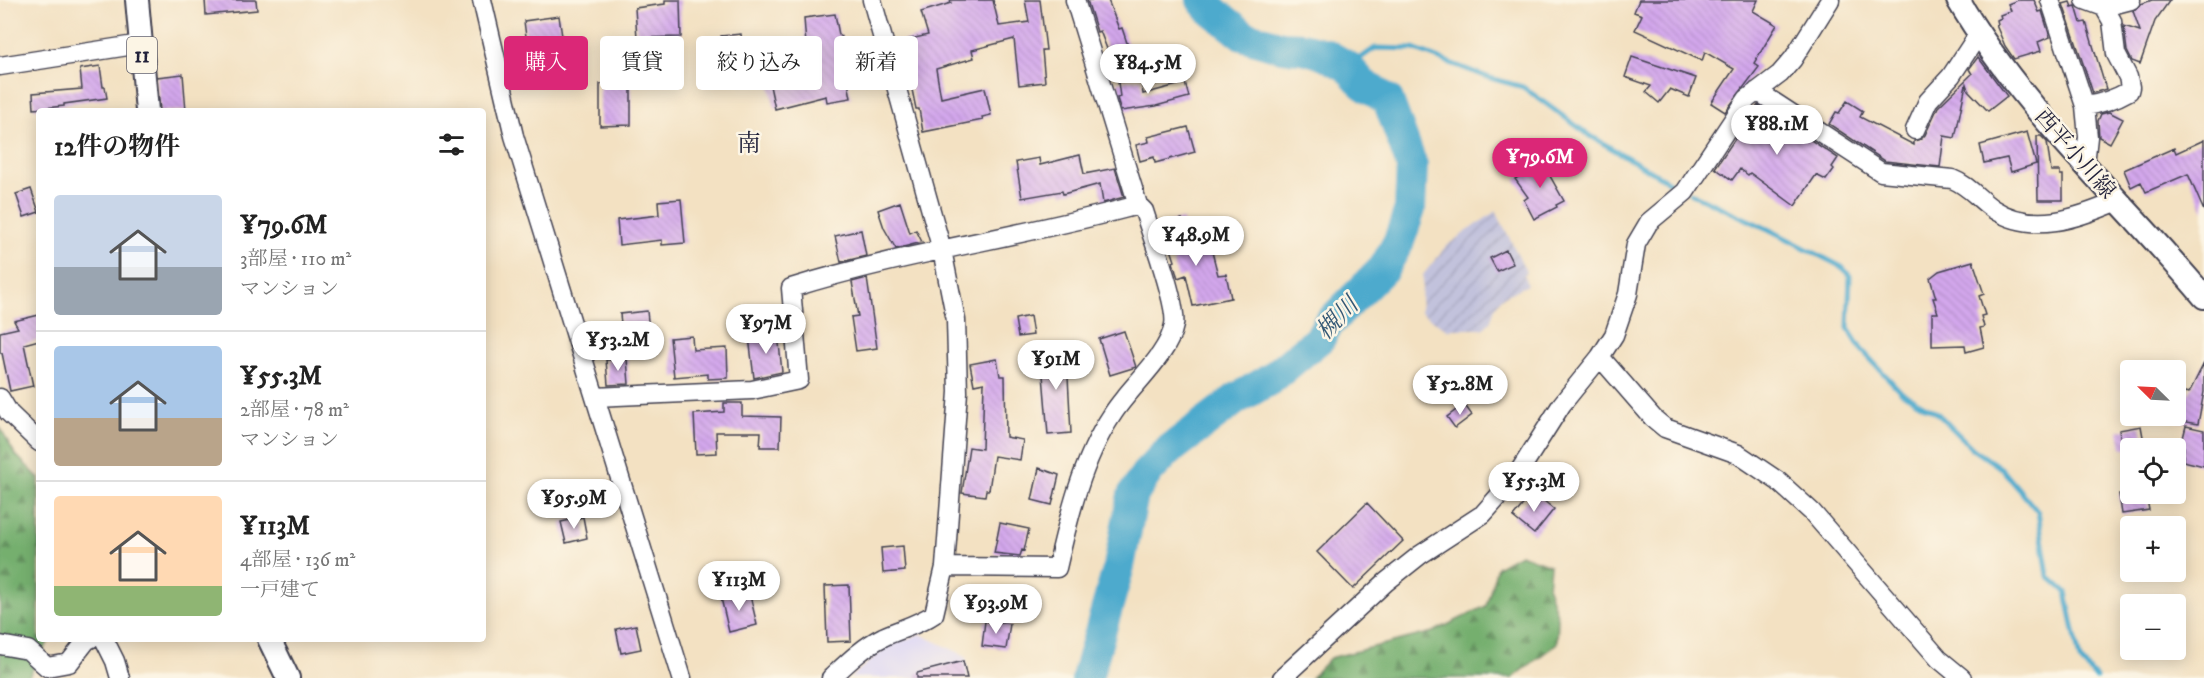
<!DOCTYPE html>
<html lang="ja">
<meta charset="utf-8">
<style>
:root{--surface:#fff;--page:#f6f6f6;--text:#222;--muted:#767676;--line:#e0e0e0;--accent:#db2777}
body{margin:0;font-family:"IM FELL DW Pica","Noto Serif JP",serif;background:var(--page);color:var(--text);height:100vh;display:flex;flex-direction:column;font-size:22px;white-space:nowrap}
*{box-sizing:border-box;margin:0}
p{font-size:20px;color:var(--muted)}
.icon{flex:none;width:33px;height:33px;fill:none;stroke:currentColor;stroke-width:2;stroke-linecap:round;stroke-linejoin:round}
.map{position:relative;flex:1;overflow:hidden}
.panel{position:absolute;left:36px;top:108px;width:450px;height:534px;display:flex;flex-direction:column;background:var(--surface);border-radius:6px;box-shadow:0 3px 15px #0003}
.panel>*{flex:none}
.banner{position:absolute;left:504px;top:36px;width:570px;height:54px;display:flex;gap:12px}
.needle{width:39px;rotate:294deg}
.buttons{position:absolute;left:2120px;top:360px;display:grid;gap:12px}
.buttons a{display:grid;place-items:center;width:66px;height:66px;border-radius:6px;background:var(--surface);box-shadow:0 3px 15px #0003;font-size:30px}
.price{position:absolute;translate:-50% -51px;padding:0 14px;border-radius:21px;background:#fff;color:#222;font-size:20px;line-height:39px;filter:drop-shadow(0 2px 3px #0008)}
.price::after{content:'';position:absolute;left:50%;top:36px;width:18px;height:14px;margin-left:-9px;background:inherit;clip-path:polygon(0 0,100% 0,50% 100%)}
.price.current{background:var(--accent);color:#fff}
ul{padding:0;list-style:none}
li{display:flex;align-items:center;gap:18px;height:150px;padding:0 18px}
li+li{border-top:2px solid var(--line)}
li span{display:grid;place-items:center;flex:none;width:168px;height:120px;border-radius:6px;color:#555}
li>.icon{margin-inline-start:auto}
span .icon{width:72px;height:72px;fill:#fffc;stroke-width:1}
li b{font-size:26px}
h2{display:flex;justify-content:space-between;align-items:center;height:72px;padding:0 18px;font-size:26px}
.chip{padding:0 21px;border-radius:6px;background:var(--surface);box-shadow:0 3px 15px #0003;font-size:21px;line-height:54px}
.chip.current{background:var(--accent);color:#fff}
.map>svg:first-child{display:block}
.built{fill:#dcd6f6}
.industrial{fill:url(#industrial-furrows)}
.forest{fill:url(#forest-firs);stroke:#4c6854;stroke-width:1.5}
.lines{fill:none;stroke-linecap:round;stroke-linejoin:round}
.stream{stroke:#4eaacd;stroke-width:5}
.river{stroke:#4eaacd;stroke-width:32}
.building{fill:url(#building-back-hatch)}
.minor-casing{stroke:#413f4f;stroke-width:21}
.major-casing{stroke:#413f4f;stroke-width:26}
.minor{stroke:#fff;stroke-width:18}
.major{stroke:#fff;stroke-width:22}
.labels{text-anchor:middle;stroke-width:5;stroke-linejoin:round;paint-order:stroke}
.shield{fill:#fcf5e5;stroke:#63616e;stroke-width:1.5}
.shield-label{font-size:21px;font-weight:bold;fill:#22223b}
.street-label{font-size:22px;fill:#22223b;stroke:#fcf5e5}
.neighbourhood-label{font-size:24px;fill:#22223b;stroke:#fcf5e5}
.water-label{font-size:24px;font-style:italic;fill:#345875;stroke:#fcf5e5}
</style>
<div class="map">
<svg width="2204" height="678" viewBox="0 0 2204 678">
<defs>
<pattern id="industrial-furrows" width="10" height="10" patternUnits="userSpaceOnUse" patternTransform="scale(1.5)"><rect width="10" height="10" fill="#c2c2dc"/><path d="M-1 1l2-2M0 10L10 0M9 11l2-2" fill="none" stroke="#a6a6be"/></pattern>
<pattern id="forest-firs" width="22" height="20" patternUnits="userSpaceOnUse" patternTransform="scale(1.5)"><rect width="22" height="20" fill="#75af6e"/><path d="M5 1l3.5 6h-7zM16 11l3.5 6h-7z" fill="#608e5c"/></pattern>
<pattern id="building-back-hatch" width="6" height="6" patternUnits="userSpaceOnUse" patternTransform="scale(1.5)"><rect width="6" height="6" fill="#d3a7ec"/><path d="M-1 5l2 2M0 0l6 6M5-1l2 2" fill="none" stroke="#b58fcb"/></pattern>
</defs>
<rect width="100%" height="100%" fill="#fcf5e5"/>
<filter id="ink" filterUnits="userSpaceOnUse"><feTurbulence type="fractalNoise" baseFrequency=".0167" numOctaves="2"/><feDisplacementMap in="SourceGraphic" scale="12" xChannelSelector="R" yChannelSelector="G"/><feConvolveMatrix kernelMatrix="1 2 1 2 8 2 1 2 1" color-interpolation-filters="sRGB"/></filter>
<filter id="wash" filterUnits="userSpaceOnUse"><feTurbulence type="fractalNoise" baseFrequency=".008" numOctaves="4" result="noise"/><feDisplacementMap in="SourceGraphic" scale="24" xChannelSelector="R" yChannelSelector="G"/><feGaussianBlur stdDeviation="1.35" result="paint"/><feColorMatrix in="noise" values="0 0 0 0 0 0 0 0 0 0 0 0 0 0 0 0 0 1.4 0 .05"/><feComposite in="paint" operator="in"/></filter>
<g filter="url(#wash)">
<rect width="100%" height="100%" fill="#f3e1c2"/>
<path class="built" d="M920,634L966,656L968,678H850L888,646Z"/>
<path class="industrial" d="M1496,211L1527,273L1524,275L1527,285L1501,298L1495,308L1490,322L1483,329H1452L1450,331L1420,312L1423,275L1446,246Z"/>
<path class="forest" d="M0,427L15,454L39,478V639H50L28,678H0Z
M1520,554L1550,565L1548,588L1558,618L1557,643L1513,678H1311L1330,658L1433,632L1486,606L1497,567Z"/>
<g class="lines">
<path class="stream" d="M1348,67L1375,48L1413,49L1490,78L1523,87L1589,135L1681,189
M1690,193L1770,230L1842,267L1850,276L1848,328L1861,349L1902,393L1937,413L1973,449L2001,468L2038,512L2048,576L2066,592L2080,660L2096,678"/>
<path class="river" d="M1087,678L1119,566L1133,495L1146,474L1168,451L1236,399L1271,379L1320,338L1328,324L1384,268L1399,241L1410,209L1412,166L1388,100L1363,84L1348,67L1325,54L1302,48L1282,47L1245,36L1210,9L1202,0"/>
</g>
<g id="blocks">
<path class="building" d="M205,0H256L257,10L206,15Z
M665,0H680L681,37L637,38L635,8L665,4Z
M950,0H993L999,26L1029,22L1025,0H1040L1046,50H1042L1045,82L1019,85L1014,39L972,50L974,58L936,69L941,98L985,88L991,115L982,117L983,120L923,132L919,109H916L902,41L928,35L921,12L951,3Z
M1087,0H1108L1119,29L1122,28L1130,52L1111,59L1100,31L1097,32Z
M1639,0H1758L1753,11L1777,25L1754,63L1759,67L1725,112L1711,103L1734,69L1705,52L1702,61L1635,30L1642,15L1634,12Z
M2018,0H2034L2039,12L2042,11L2050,37L2038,42L2041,51L2014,59L2005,46L1996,25L1998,24L1997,20L2001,18L2000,15L2011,11L2008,4Z
M2152,0H2170L2155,21L2140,64L2132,61L2127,51L2124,26L2140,31L2133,11L2141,4Z
M2070,2L2072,7L2076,6L2081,23L2086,22L2106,89L2093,93L2063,4Z
M835,14L839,35L842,37L850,77H847L851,98L827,102L826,96L775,109L769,81L808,72L804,18Z
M559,16L566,63L530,68L524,21Z
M741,34L742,43L745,42L747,68L725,70L721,36Z
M623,39L646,40L645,58H622Z
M1632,57L1696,78L1689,97L1670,89L1659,103L1646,92L1651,86L1625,77Z
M1978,57L2007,96L1988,111L1968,90L1966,84L1955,138L1944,136L1940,167L1885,161L1829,124L1836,112L1839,113L1847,101L1863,111L1860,117L1914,145V141L1921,139L1925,135L1938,107L1972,74L1969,69Z
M100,66L103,87H105L107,98L64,104V106L34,109L33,93L82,89L80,69Z
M183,74L186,111H160L157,77Z
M1141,79L1143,94L1185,83L1189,97L1156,106L1121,111L1117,98L1120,97L1118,82Z
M600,84H631V125L600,126Z
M1758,105L1838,158L1832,167L1834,169L1826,180L1816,175L1795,206L1750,173L1748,175L1740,169L1732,180L1715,168Z
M2109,112L2123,119L2110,143L2099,137L2098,121L2101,114Z
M1188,127L1195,152L1155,163L1154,157L1140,161L1136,145L1149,142L1148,137Z
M2027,132L2036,164L2011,172L2007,158L1984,163L1980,145Z
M2037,136H2041L2047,142L2051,171H2060V175H2063V200H2038Z
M2204,140V211L2188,174L2146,192L2141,182L2131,187L2124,170L2174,148L2176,153Z
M1080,155L1084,174L1115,168L1124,197L1103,203L1100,184L1063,194L1062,191L1022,198L1016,162L1039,158L1040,165Z
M1547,158L1556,172L1550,176L1564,201L1556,205L1557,207L1534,219L1524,200L1528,197L1515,179Z
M31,189L39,212L24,217L16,194Z
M681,199L685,243L662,245V240L619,245L617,220L659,215L658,201Z
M900,202L910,233L916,230L922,242L896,249L884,228L878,210Z
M1182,219L1194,253L1211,248L1218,275L1226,274L1231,298L1193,306L1186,275L1178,278L1176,272L1173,262L1175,261L1163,225Z
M861,230L866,256L841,262L835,236Z
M1506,250L1513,264L1497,271L1490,258Z
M1973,261L1984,294L1979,296L1985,315L1981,316L1984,327L1980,328L1984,347L1966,352L1965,345L1932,346V313H1938L1933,298H1936L1930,278L1939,271Z
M867,278L877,348L856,351L851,317L858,316L852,282Z
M647,311L649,331L622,334L620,314Z
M39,315V340L24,344L33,386L10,391L2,353H0V332L18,328L14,321Z
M1030,316L1033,335L1018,337L1015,319Z
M1124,331L1136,367L1110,375L1099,339Z
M778,334L782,372L754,378L749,337Z
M692,336L693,350L727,348L728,378L708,379V374L674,377L670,338Z
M1063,347L1068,377L1071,433L1048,435L1041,351Z
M627,359L629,384L608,385L606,360Z
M997,359L1000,376H1005L1006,437L1023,440L1020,460L994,456L989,490H986L985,496L962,493L969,447L982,449L984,383L974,385L970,364Z
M2204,363V392L2198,424L2179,421L2184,392L2189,393Z
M724,403H742V416L781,417L780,447H760L761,432H716L717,453L696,454L694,414L724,412Z
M1464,404L1472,415L1455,428L1447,417Z
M2141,426L2145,448H2122L2119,430Z
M2186,426L2204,430V466L2183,461L2184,447L2181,446Z
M1039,468L1059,475L1052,505L1032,500Z
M1533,492L1554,509L1534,534L1513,517Z
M2119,494H2146L2149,510L2122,514Z
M1367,503L1403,541L1353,589L1317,552Z
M583,517L587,538L566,543L561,522Z
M1000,523L1029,529L1024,551L1022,550L1020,556L994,553Z
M903,546L905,571L883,573L881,548Z
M849,585L851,641L827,642L825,586Z
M749,591L757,625L729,632L721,598Z
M985,621L1010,624L1006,649L982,646Z
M636,625L641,649L621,653L616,629Z
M963,661L967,678H917V673Z"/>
</g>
</g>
<g filter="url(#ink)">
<use href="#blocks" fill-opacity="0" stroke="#413f4f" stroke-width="1.5"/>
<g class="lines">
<defs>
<path id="minor" d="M482,0L514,136L682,678
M2050,0L2085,106L2088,137L2085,164
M2085,0L2104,7L2131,0
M0,66L141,44
M1757,91L1881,172L1952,179C1970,186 1978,199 1993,209C2033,235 2078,218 2118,201
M2085,106C2101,104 2115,99 2129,91L2130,87L2128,77L2116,54L2112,21L2104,7
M1915,130L1928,101L1951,76L1978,35
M1600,357L1653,418L1665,428L1738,454L1778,481L1812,512L1939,659L1962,678
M595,397L752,390L799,380L791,288C905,252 1023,237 1138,205
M0,398L9,413L39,442
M945,567L1057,568C1069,516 1082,460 1112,415C1129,387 1168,357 1174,325C1178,305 1151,234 1144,211L1138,205L1075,0
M104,639L115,661L120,678
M0,645L28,650L47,667L69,663L87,640L90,639
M831,678C847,663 863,647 883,637C900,629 918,625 934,614L945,567L958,392L956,320L942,250L872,0
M1282,678L1386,582L1420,555L1483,514L1515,478L1562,404L1600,357L1614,335L1628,294L1636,244L1649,222L1685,192L1747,99L1780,74L1793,59L1830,0"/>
<path id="major" d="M137,0L147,111
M1958,0C2023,111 2122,199 2204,297
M269,639L288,678"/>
</defs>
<use href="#minor" class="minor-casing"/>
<use href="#major" class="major-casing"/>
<use href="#minor" class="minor"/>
<use href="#major" class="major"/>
</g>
</g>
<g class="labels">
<rect class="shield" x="127" y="37" width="30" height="36" rx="4.5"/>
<g class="shield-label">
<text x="142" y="62">11</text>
</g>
<g class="street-label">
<text transform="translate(2076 153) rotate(49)" y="8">西平小川線</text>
</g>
<g class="neighbourhood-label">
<text x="749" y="151">南</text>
</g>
<g class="water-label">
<text transform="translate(1337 318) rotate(-46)" y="8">槻川</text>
</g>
</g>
</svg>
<div class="buttons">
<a><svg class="needle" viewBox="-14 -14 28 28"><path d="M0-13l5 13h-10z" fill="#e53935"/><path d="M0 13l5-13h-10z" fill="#767676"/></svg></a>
<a><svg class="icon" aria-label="locate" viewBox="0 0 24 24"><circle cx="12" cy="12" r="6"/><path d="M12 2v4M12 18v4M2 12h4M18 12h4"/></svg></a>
<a>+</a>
<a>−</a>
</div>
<b class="price" style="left:1148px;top:95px">¥84.5M</b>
<b class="price" style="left:1777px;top:156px">¥88.1M</b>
<b class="price current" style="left:1540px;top:189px">¥79.6M</b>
<b class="price" style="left:1196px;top:267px">¥48.9M</b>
<b class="price" style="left:766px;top:355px">¥97M</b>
<b class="price" style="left:618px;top:372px">¥53.2M</b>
<b class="price" style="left:1056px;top:391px">¥91M</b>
<b class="price" style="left:1460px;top:416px">¥52.8M</b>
<b class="price" style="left:1534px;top:513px">¥55.3M</b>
<b class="price" style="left:574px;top:530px">¥95.9M</b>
<b class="price" style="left:739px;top:612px">¥113M</b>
<b class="price" style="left:996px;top:635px">¥93.9M</b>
<div class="banner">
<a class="chip current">購入</a>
<a class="chip">賃貸</a>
<a class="chip">絞り込み</a>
<a class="chip">新着</a>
</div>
<section class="panel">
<h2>12件の物件<svg class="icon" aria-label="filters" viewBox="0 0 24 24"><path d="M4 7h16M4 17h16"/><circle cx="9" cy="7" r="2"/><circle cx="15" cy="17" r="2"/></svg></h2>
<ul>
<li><span style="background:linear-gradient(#c9d6e8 60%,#9aa5b1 0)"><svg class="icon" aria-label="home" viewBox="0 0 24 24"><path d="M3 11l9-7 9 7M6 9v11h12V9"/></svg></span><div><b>¥79.6M</b><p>3部屋 · 110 m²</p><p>マンション</p></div></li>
<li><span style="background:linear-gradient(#a9c7e8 60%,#b9a48a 0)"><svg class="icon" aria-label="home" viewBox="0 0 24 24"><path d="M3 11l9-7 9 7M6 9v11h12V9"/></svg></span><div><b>¥55.3M</b><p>2部屋 · 78 m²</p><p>マンション</p></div></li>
<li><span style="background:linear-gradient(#ffd9b3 75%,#8fb573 0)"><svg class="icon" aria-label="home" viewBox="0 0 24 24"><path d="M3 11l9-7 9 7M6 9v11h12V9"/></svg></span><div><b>¥113M</b><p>4部屋 · 136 m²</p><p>一戸建て</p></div></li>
</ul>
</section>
</div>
